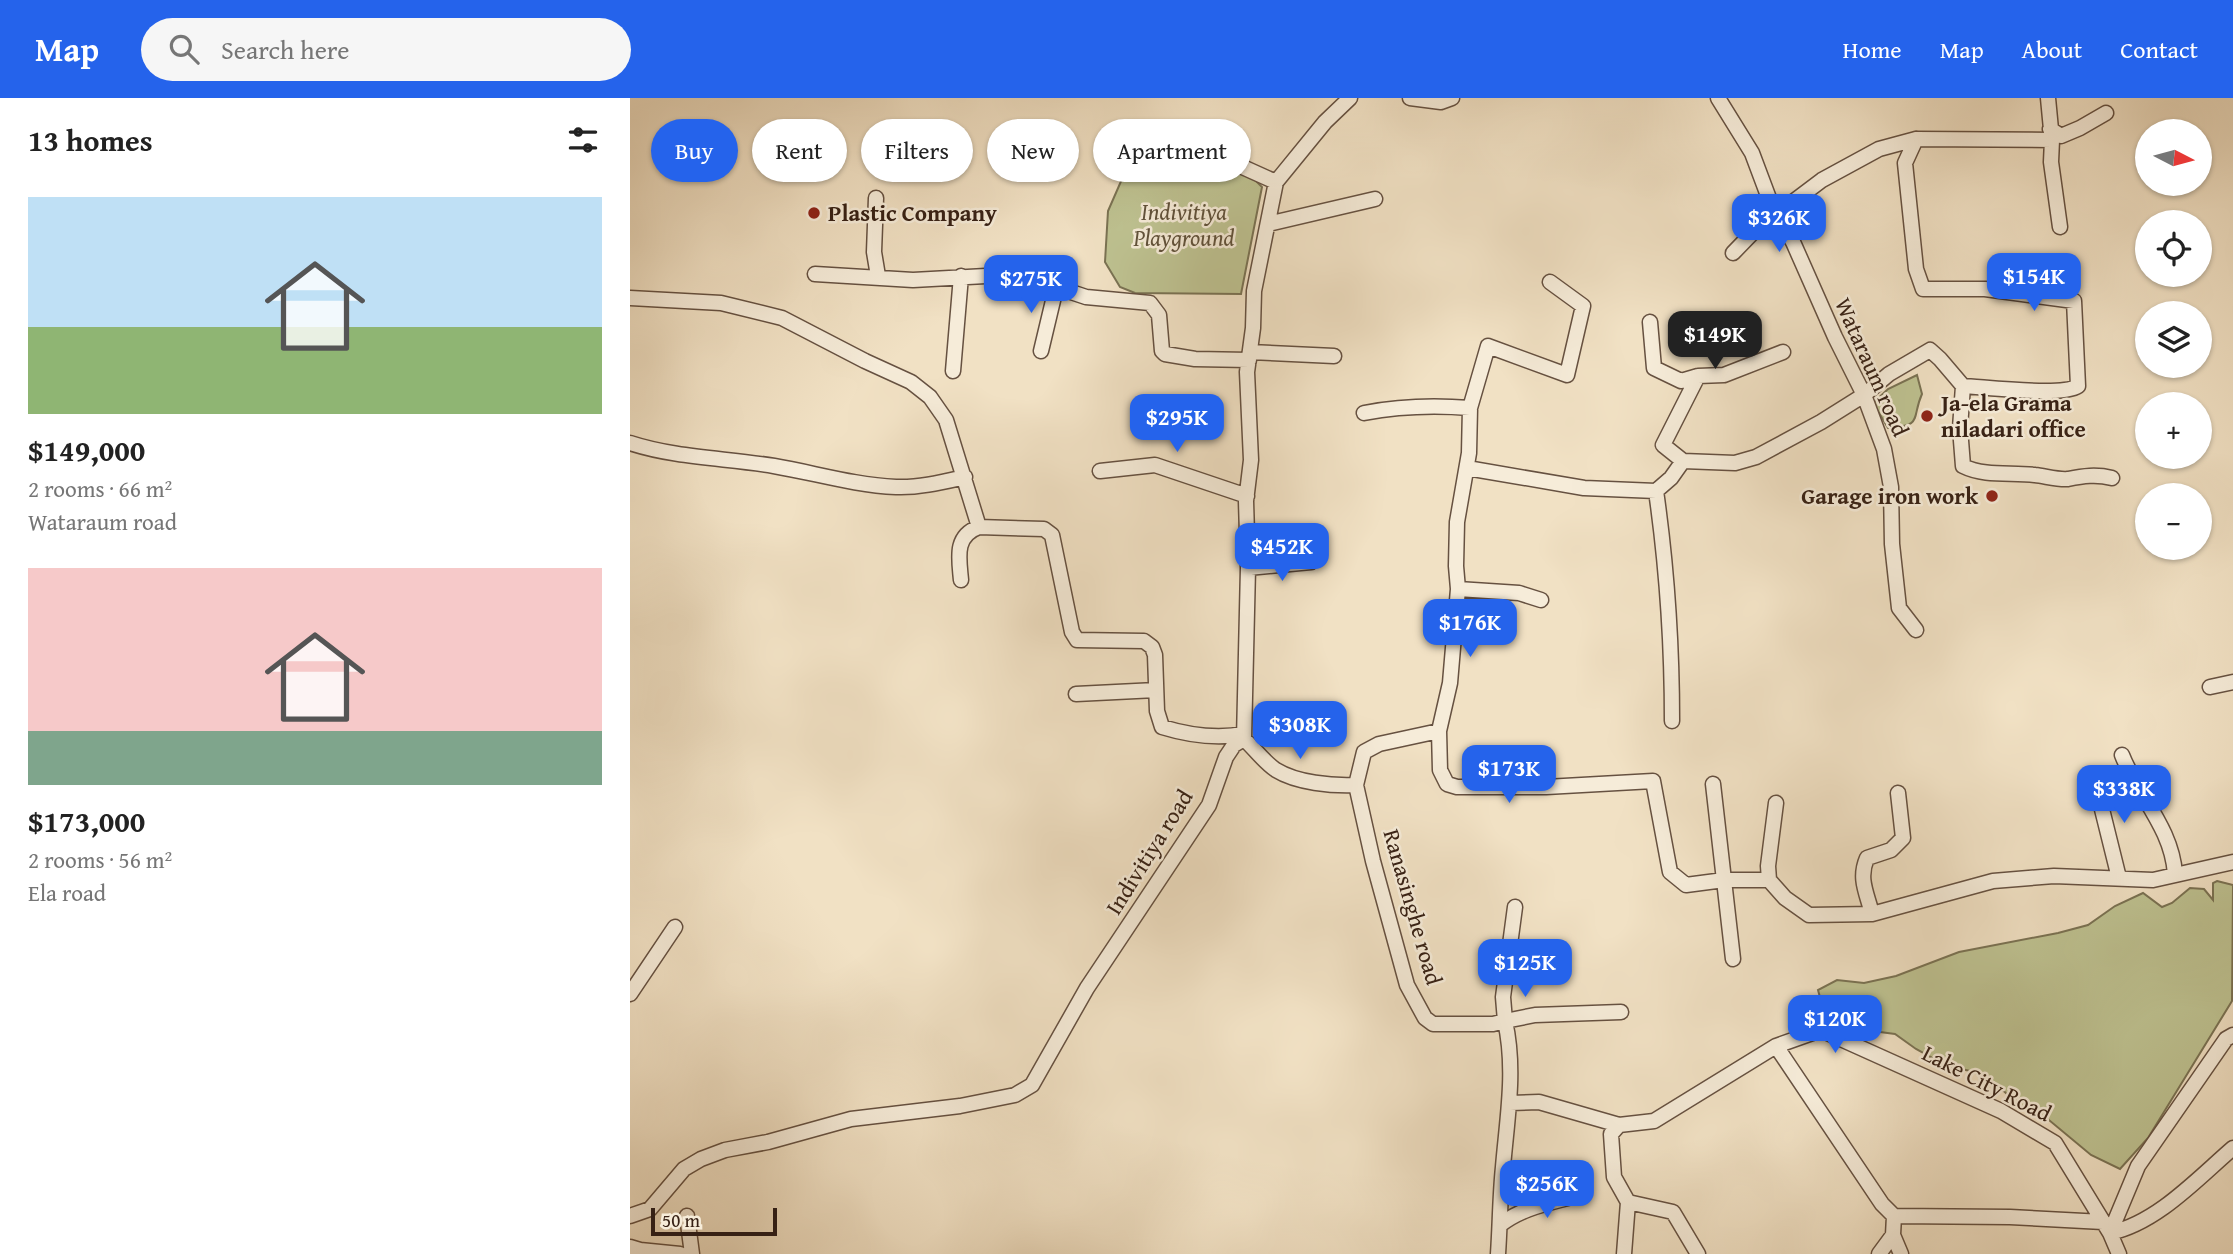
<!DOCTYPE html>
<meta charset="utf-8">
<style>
:root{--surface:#fff;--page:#f6f6f6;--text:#222;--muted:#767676;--accent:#2563eb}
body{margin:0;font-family:"Gentium Book Plus",serif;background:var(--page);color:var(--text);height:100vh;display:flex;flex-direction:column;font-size:26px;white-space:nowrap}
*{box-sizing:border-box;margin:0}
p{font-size:23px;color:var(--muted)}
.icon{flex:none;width:38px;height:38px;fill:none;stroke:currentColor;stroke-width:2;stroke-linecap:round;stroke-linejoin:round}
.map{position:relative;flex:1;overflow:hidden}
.panel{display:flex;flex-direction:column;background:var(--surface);width:630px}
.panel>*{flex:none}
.guide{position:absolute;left:21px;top:21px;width:665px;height:63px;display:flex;gap:14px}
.needle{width:46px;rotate:96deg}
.fabs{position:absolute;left:1505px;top:21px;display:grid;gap:14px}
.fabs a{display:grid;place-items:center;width:77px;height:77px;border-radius:50%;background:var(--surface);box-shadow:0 2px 5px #0004;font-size:35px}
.scale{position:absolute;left:21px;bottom:18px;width:126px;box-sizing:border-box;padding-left:7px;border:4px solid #372115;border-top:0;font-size:19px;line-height:24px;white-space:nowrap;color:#372115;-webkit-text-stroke:5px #f6ecd9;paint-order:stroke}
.price{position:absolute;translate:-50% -60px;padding:0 16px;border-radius:14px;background:var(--accent);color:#fff;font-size:23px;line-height:46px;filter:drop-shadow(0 2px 4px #0008)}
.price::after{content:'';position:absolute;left:50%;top:42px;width:21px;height:16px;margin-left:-10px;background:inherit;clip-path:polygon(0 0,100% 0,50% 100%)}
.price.current{background:#222;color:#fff}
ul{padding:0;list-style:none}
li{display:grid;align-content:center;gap:14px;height:371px;padding:0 28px}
li span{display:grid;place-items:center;height:217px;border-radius:0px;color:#555}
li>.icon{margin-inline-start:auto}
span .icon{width:126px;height:126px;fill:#fffc;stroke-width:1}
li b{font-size:30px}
h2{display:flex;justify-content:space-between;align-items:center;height:84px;padding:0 28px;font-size:30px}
.chip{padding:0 24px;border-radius:32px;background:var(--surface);box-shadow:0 2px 5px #0004;font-size:24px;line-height:63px}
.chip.current{background:var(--accent);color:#fff}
header{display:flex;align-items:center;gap:42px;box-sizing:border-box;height:98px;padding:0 35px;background:var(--accent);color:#fff}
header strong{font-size:33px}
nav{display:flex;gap:38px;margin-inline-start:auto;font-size:24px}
.search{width:490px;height:63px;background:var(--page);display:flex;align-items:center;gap:18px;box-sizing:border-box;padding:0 24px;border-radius:38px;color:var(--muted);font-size:26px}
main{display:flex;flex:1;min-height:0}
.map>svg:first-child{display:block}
.green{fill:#bec291;stroke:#7a7253;stroke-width:2}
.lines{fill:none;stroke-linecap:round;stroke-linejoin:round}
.minor-casing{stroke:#665141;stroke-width:17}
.minor{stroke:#f6ecd9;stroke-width:14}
.poi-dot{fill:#8f2418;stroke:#f6ecd9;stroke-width:2.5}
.labels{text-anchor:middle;stroke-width:5;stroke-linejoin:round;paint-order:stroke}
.park-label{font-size:23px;font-style:italic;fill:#60513a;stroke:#f6ecd9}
.poi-label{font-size:23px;font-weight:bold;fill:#372115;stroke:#f6ecd9;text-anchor:start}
.street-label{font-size:23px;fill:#372115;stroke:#f6ecd9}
</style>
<header>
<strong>Map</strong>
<div class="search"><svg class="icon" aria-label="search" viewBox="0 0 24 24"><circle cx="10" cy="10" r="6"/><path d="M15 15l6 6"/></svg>Search here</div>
<nav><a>Home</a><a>Map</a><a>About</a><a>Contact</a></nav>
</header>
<main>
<section class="panel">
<h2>13 homes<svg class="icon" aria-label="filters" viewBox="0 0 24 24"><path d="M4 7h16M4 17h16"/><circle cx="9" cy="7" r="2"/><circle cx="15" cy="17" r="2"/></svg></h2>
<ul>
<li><span style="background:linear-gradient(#bfe0f5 60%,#8fb573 0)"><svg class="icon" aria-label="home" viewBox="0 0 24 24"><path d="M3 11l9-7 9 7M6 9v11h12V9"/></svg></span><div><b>$149,000</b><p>2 rooms · 66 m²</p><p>Wataraum road</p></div></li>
<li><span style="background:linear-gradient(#f6c9c9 75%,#7fa58c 0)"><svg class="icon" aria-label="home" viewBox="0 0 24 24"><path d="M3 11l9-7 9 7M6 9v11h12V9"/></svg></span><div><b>$173,000</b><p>2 rooms · 56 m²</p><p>Ela road</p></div></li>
</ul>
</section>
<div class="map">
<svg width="1603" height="1156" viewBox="0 0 1603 1156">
<rect width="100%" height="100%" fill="#f1e1c4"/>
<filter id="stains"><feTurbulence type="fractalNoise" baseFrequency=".00286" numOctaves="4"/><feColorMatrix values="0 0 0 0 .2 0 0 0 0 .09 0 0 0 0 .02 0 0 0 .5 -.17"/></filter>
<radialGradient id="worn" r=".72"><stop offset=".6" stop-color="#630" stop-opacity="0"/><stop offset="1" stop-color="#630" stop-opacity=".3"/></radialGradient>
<path class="green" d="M573,58L621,78L632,89L611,196L505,195L490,189L475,164L478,113L492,81L527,59Z
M1287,277L1292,296C1281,320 1294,328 1258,330L1243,305L1258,291Z
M1587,783L1603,787L1602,903L1518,1040L1490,1071L1461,1057L1419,1022L1396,1013L1368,988L1344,974L1315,967L1286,951L1265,936L1250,934L1212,918L1191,903L1188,892L1207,882L1234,885L1266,878L1329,854L1428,835L1458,827L1485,808L1513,795L1532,809L1542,805L1560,790L1574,791L1583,802V785Z"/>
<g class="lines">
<defs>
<path id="minor" d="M780,0L811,4L822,0
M1088,0L1122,55L1140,103L1163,144L1205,239L1234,297L1254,351L1261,389L1262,446L1269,510L1286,532
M1418,0L1422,42L1286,41L1275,65L1286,171L1293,191H1355L1444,203L1448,288C1432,299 1355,289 1333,288L1330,330L1333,368C1355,379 1381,374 1405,377C1415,378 1428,382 1438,381C1453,378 1466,376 1482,380
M1420,31L1431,38L1450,30L1476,15
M1422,42L1421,64L1430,129
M502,50L577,53L646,84
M246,100L244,154L248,178
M638,126L745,101
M1103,155L1133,124L1147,116L1192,82L1249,51L1286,41
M185,176L283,182L374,177L405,182L456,199L520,205L529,217L532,253L535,256L565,261L619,262
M0,200L91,205L152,220L235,263L281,284L300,299L316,322L349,429L414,431L422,437L442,534L447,542L514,543L522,549L525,557L527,613L532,629C558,637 587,641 614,636
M1020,224L1024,270L1051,283L1068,278L1033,347L1053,363
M411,253L426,190
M620,254L704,258
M323,273L331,178
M1068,278L1094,277L1153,254
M734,315C770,308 804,307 840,310
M0,345C46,360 96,360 144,368C185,375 224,387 266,389C289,390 313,384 335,379
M837,370L954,390L1026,393L1041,380L1053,363L1105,365L1126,359L1191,324L1234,297L1259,276L1300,252L1310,261L1333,288
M470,373L525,367L617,398
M1026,393C1037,470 1042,545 1042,623
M618,470L681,464
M331,482C329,460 324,438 349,429
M828,491L889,495L911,502
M1580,589L1603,584
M446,596L526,592
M809,633L810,672L817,686L827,689H916L1023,683L1040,774L1056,787L1094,782H1139L1155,800L1179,817L1242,816L1363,783L1424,778L1523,782L1603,764
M614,641C624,650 634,664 646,672C667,685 702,688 726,687
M1492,657C1508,698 1542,730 1545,776
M1465,683L1489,780
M1083,686L1103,861
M1139,782L1138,768L1146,705
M885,809L873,899L875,923L905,917L991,914
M1242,816C1237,795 1228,781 1237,760L1261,752L1273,740L1268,695
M0,896L45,829
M1146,948L1252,1106L1264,1118L1263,1137L1271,1156
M880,1005L909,1004L989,1027L1024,1023L1146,948L1191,932L1371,1013L1425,1045L1480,1135L1489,1156
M989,1027L981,1036L984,1079L998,1104L994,1156
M998,1104L1043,1114L1068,1156
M0,1118L20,1111L54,1071L71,1061L95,1052L138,1044L221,1021L330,1008L385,997L402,987L457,890L579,707L596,659L604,647L614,641L618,470L616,403L621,362L617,274L623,230L624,193L646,84L695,24L720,0
M57,1118L62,1156
M1264,1118L1380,1119L1473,1124
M870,1127C894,1108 923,1105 952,1096
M1480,1135L1508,1068L1596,941L1603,937
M1480,1135C1527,1125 1567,1081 1603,1050
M0,1149L10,1152L50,1156
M868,1156C870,1127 870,1098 873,1069C877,1020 886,972 875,923L863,926H803L795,920L777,887L743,763L726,687L734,654L749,646L809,633L820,585L828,491L826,468L827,424L839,355L840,310L858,248L937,277L953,208L920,184
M1249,1156L1263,1137"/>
</defs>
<use href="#minor" class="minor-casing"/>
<use href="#minor" class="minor"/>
</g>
<g class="poi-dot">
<circle cx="184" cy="115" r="7"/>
<circle cx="1297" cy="318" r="7"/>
<circle cx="1362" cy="398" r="7"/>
</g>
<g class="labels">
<g class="park-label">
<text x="554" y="122">Indivitiya<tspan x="554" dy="26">Playground</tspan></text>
</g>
<g class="poi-label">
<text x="198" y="123">Plastic Company</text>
<text x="1311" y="313">Ja-ela Grama<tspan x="1311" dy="26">niladari office</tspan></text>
<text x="1348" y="406" text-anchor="end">Garage iron work</text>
</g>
<g class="street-label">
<text transform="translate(1242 269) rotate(66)" y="8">Wataraum road</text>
<text transform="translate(519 754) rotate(-58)" y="8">Indivitiya road</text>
<text transform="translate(783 809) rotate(74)" y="8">Ranasinghe road</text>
<text transform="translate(1357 985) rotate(27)" y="8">Lake City Road</text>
</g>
</g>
<rect width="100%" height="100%" filter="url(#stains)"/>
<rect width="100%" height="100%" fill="url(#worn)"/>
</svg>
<div class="fabs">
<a><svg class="needle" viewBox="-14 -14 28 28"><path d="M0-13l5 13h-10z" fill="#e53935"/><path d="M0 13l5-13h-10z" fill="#767676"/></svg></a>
<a><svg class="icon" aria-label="locate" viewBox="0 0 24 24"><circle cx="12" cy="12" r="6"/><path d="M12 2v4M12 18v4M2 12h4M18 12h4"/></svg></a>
<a><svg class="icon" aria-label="layers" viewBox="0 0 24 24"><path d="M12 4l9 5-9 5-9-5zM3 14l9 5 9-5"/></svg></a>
<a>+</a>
<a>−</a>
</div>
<div class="scale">50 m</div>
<b class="price" style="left:1149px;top:156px">$326K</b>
<b class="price" style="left:1404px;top:215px">$154K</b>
<b class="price" style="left:401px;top:217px">$275K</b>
<b class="price current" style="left:1085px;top:273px">$149K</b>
<b class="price" style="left:547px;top:356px">$295K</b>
<b class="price" style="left:652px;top:485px">$452K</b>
<b class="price" style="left:840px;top:561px">$176K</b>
<b class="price" style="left:670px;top:663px">$308K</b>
<b class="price" style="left:879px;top:707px">$173K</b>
<b class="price" style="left:1494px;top:727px">$338K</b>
<b class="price" style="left:895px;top:901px">$125K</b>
<b class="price" style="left:1205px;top:957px">$120K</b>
<b class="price" style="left:917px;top:1122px">$256K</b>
<div class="guide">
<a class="chip current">Buy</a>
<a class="chip">Rent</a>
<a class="chip">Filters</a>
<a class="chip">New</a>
<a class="chip">Apartment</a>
</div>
</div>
</main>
